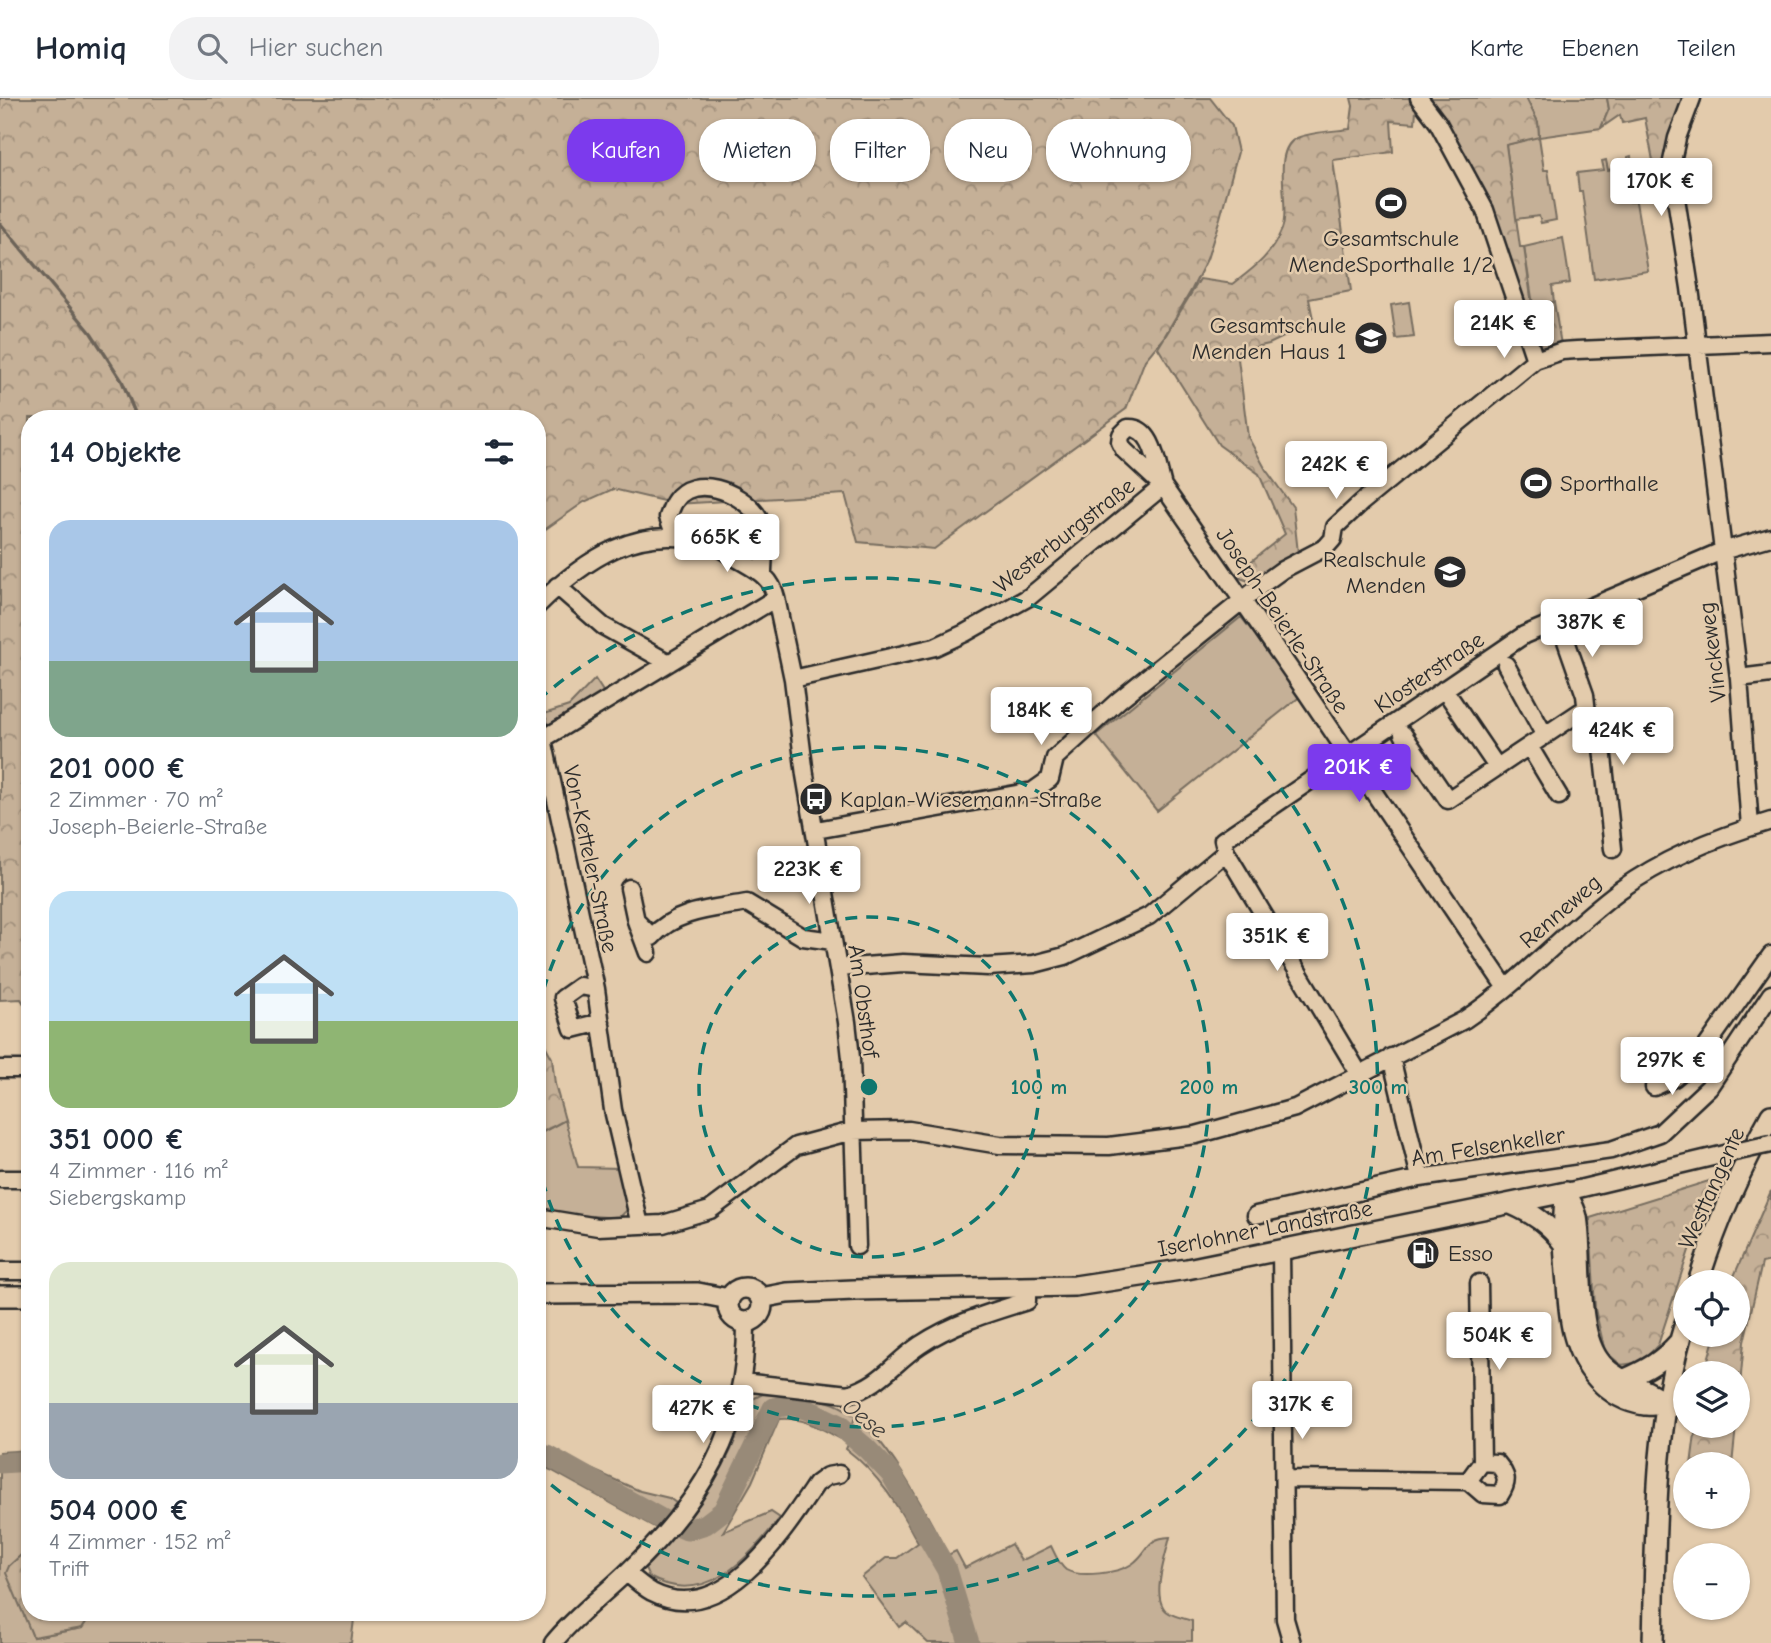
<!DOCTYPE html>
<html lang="de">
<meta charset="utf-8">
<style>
:root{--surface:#fff;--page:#f2f2f3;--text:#1f2937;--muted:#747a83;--line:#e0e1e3;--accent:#7c3aed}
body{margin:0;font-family:"Comic Neue",sans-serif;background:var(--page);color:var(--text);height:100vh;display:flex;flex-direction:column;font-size:26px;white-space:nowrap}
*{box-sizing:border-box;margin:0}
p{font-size:23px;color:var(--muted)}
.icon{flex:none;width:38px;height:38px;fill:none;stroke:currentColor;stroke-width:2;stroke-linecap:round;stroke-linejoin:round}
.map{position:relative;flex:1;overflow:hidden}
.details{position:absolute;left:21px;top:312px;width:525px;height:1211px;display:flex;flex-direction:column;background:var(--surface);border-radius:28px;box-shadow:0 2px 5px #0004}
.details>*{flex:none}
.hud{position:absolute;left:567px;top:21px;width:665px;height:63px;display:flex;gap:14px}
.buttons{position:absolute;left:1673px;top:1172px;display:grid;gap:14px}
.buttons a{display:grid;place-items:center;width:77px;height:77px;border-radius:50%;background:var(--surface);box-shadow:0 2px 5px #0004;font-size:35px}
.price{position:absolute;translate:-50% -60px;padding:0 16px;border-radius:7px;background:#fff;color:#222;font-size:23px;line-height:46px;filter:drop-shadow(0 2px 4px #0008)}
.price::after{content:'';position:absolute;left:50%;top:42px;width:21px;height:16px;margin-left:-10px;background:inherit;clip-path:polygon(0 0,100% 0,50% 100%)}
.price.current{background:var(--accent);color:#fff}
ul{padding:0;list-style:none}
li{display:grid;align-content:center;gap:14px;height:371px;padding:0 28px}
li span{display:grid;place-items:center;height:217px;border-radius:21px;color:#555}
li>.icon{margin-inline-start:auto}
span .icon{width:126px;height:126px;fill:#fffc;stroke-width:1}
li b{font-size:30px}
h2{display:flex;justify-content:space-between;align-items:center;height:84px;padding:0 28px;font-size:30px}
.chip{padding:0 24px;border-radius:28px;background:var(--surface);box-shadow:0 2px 5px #0004;font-size:24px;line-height:63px}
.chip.current{background:var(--accent);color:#fff}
header{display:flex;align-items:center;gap:42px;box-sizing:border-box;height:98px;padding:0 35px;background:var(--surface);border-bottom:2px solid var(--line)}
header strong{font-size:33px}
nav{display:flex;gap:38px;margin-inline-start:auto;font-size:24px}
.search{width:490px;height:63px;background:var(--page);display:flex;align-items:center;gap:18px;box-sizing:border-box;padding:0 24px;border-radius:28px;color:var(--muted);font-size:26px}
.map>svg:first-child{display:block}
.green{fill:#c5b097;stroke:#786e61;stroke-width:2}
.forest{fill:url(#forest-crowns);stroke:#786e61;stroke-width:2}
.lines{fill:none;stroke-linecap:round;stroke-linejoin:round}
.stream{stroke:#6c6459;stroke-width:3.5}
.river{stroke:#988a78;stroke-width:21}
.minor-casing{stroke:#2b2b2b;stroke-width:21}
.major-casing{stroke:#2b2b2b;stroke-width:24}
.minor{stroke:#e3cbac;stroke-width:16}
.major{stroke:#e3cbac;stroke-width:19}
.minor-bridge-casing{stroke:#2b2b2b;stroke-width:21;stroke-linecap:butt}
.minor-bridge{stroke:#e3cbac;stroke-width:16}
.ring{fill:none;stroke:#0f766e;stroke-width:3.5;stroke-dasharray:12 9}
.labels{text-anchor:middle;stroke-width:5;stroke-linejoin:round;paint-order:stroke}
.poi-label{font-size:23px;fill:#2b2b2b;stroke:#e3cbac;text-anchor:start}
.street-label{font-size:23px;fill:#2b2b2b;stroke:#e3cbac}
.water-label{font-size:24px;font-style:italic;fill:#413e3a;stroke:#e3cbac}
.centre{fill:#0f766e;stroke:#e3cbac;stroke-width:3.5}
.ring-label{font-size:21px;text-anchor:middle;font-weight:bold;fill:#0f766e;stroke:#e3cbac;stroke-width:5;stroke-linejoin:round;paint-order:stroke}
</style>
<header>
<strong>Homiq</strong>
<div class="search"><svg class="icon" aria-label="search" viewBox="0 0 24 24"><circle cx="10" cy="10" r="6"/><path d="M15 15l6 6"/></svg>Hier suchen</div>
<nav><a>Karte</a><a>Ebenen</a><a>Teilen</a></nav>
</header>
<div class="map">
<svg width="1771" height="1545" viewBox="0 0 1771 1545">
<defs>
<pattern id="forest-crowns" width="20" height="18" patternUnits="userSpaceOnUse" patternTransform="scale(1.75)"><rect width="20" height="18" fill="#c5b097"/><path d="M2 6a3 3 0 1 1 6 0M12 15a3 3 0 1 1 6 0" fill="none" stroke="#a08f7b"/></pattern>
</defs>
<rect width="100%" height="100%" fill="#e3cbac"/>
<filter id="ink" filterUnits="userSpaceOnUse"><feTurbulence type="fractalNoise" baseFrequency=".0143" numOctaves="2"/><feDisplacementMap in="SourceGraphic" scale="14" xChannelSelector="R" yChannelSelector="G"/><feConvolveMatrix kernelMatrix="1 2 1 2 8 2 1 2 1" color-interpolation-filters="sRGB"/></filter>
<g filter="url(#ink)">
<path class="green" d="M1526,0H1607L1609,11L1601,30L1539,39L1544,72H1548L1556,122L1541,125L1539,118L1516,121L1506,47L1539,38L1538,24Z
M1631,58L1632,70L1624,72L1626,90H1633V97L1629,98L1630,104H1636L1648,173L1594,181L1582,93H1579L1577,75L1604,72L1602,63L1606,62L1608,72L1628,67V59Z
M1563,140L1570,185L1552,188L1554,204L1533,207L1524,149Z
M1409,204L1414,239L1396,241L1391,207Z
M1241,519L1302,597L1157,713L1096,637Z
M595,581L606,598L549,634L544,616L569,608Z
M565,1022L578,1069L621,1070L630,1109L619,1120L564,1116L537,1108V1037Z
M763,1296C792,1298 834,1297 855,1319L852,1328L841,1341C820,1330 803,1319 779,1321L752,1384L723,1434L771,1414L780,1420C747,1461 706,1510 649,1479L645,1470C692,1423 733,1367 748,1303Z
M862,1327C887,1340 934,1429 948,1457L956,1453L965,1470L1011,1446L1021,1463L1051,1448C1055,1456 1059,1467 1066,1472C1080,1480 1119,1475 1132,1466C1150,1453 1145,1440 1170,1439C1166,1457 1153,1493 1163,1509C1168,1518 1184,1520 1192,1523V1543L975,1545C971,1530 967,1513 962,1498C947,1454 922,1407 894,1370C883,1355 869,1344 855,1332Z
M849,1344C910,1390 942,1473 961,1545H928L906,1524L899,1529L862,1479L886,1460H897L918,1445C899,1409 879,1376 846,1351Z
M537,1347L640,1393L669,1400L676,1405L656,1430L553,1373L537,1366Z
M30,1352V1449L9,1468L33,1539L82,1530L88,1521L101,1517L215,1518L355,1514L351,1545H0V1354Z"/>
<path class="forest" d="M0,0H1210L1232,28L1238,54L1220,120L1207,161L1192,191L1164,239L1145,262L1126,311L934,451L858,444L845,396L676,406L613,391L584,404L537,437V320H30V908L26,909L21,901L0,902Z
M1351,0H1417L1415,25L1391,23L1393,54L1333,62L1351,193L1309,201L1315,231L1294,234L1269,246L1237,253L1248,339L1266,372L1293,409L1299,464C1273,480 1265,493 1234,477L1285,436L1259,376L1219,347L1158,250L1200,181L1233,186C1255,169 1271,158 1282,131C1291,107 1270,52 1297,40C1310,34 1335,33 1350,31L1353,8Z
M1419,0H1526L1538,24L1539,39L1506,47L1520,149H1524L1532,207L1554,204L1562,253L1535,262L1485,112Z
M1607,0H1692L1673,55L1657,68H1654L1645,20L1622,25L1620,17L1601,30L1609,11Z
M537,941L545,947L552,960L555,986L565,1022L537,1037Z
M1712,1082L1658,1247L1642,1264L1621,1267L1605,1253L1595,1211L1590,1120Z
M1771,1093V1163L1762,1165L1744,1244L1738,1309V1276H1704L1715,1237H1738V1185H1731Z
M1696,1328H1736L1732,1367H1691Z
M30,1449V1514L313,1515L215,1518L101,1517L88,1521L82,1530L33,1539L6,1475L9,1468Z"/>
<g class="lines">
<path class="stream" d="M0,125L91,235L122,283L137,320"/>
<path class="river" d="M537,1356L547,1357L663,1422L687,1432L706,1426L723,1413L773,1310L790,1307L806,1311L839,1327L867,1351L891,1376L947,1472L969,1545
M0,1365L30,1363"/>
<defs>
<path id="minor" d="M1419,0L1438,25L1485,112L1535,262
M1692,0L1677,40L1671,68L1690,190L1739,580L1750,729
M1163,388C1157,369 1154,328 1128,330L1121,337L1120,344L1124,352L1163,388L1306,594L1506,890
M675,438L668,419C670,414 672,407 675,403C694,375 740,394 756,416C768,432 763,457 763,476
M557,488L603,528L669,565
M776,500L793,581L805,677L847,924L851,960L857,1148
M537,508C585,461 638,424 708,445C718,448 727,455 736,460C754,471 771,477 776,500L543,641L537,624
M1564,537L1585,597L1587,615L1599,622L1613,751
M1506,567L1545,638
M1739,580L1771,576
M793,581L935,549L965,535L1029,499L1163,388
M1444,591L1497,669
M1403,636L1448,702L1580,614L1587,615
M543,641L596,891L613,1012L640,1127
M1529,648L1559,698
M816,732L1033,693L1050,681L1055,660L1119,602L1264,485L1282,472L1326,449L1333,441L1335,429L1362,404L1535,262L1562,253L1577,252L1771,244
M1226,754L1360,977
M629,790L636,823L648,855
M636,823L652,839C676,812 713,811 747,805L803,839L833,843
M839,870L903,865L988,869L1034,866L1065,858L1149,818L1226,754L1223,742L1524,537L1722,453L1771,439
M596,891L580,888L563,900L573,931L601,924
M1391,959L1420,1080
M0,971H30
M1654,989L1674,980L1699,959L1771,857
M0,1081H30
M1566,1094L1725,1056
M1256,1117L1420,1080L1611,1052L1660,1035L1709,989L1771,896
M537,1119L598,1129L663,1126L710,1112L796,1048L852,1033L909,1032L1000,1047L1109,1048L1196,1037L1295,1010L1464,922C1521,884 1566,832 1620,792C1664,760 1720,738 1771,723
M1281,1152L1285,1521L1292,1545
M0,1173H30
M1479,1185L1482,1364
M742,1284L848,1296C881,1287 893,1265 920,1247C951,1226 991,1214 1027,1203V1190
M1284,1381L1468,1383L1483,1396L1500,1397C1509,1383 1507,1377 1497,1365L1482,1364L1468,1383
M627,1475C635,1482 643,1489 652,1494C723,1531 784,1433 816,1386L827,1378L839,1376
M553,1545C574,1519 602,1498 626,1475C702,1403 747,1331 746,1224"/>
<path id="major" d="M1566,1094C1562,1121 1564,1147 1566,1175C1568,1194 1568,1215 1573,1234C1582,1269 1607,1302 1645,1307C1651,1308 1659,1306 1666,1305
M1566,1094C1570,1102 1575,1110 1577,1119C1584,1160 1574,1234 1602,1266C1619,1285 1646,1289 1666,1305
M1511,1106C1534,1116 1548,1126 1564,1146
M1698,1185C1716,1127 1741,1070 1771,1017
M728 1207a17 17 0 1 1 34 0a17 17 0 1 1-34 0Z
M537,1196L698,1195L729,1201
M0,1198H30
M761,1200L787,1195L854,1192L1075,1188L1187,1171L1566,1094
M1623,1282C1648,1271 1661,1264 1679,1244
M1653,1545C1656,1438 1653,1328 1685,1225"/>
</defs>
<use href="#minor" class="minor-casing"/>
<use href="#major" class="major-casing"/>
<use href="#minor" class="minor"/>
<use href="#major" class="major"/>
<defs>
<path id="minor-bridge" d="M1725,1056L1771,1046"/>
</defs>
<use href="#minor-bridge" class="minor-bridge-casing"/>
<use href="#minor-bridge" class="minor-bridge"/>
</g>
</g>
<g class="ring">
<circle cx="869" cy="989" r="170"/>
<path d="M538 913A340 340 0 1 1 538 1065"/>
<path d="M538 602A509 509 0 1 1 538 1376"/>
</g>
<defs>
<symbol id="stadium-disc" viewBox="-11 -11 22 22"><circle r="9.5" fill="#2b2b2b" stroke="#e3cbac"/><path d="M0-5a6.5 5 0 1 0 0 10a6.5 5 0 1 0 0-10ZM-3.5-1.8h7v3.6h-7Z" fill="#fff"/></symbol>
<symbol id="school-disc" viewBox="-11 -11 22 22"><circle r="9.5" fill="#2b2b2b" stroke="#e3cbac"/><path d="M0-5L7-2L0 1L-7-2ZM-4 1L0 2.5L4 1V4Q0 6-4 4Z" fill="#fff"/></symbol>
<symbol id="bus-disc" viewBox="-11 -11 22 22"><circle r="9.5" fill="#2b2b2b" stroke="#e3cbac"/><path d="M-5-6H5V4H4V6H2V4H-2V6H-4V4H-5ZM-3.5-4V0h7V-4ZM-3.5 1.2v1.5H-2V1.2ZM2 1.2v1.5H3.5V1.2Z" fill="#fff"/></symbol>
<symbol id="fuel-disc" viewBox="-11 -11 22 22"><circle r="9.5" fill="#2b2b2b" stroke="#e3cbac"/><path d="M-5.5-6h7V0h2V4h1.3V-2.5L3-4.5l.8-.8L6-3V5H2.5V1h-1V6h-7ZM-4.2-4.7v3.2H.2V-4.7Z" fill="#fff"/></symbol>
</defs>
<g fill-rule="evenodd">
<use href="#stadium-disc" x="1372" y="86" width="38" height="38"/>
<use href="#school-disc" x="1352" y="221" width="38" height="38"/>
<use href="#stadium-disc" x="1517" y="366" width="38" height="38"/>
<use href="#school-disc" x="1431" y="455" width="38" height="38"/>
<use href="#bus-disc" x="797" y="682" width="38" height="38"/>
<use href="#fuel-disc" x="1404" y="1136" width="38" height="38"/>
</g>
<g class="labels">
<g class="poi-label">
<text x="1391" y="148" text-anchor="middle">Gesamtschule<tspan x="1391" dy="26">MendeSporthalle 1/2</tspan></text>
<text x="1346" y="235" text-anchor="end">Gesamtschule<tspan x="1346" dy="26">Menden Haus 1</tspan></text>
<text x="1560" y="393">Sporthalle</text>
<text x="1426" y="469" text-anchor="end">Realschule<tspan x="1426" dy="26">Menden</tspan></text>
<text x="840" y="709">Kaplan-Wiesemann-Straße</text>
<text x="1448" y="1163">Esso</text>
</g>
<g class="street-label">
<text transform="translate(1064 437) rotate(-38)" y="8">Westerburgstraße</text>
<text transform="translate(1283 522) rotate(56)" y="8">Joseph-Beierle-Straße</text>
<text transform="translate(1712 554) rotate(-97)" y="8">Vinckeweg</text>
<text transform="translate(1429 574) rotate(-34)" y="8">Klosterstraße</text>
<text transform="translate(591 761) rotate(78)" y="8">Von-Ketteler-Straße</text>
<text transform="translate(1560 813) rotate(-41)" y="8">Renneweg</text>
<text transform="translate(864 903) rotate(82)" y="8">Am Obsthof</text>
<text transform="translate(1488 1048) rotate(-9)" y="8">Am Felsenkeller</text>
<text transform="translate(1711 1090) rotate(-66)" y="8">Westtangente</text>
<text transform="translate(1265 1130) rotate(-11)" y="8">Iserlohner Landstraße</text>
</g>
<g class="water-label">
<text transform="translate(865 1320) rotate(39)" y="8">Oese</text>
</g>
</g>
<circle cx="869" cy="989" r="10" class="centre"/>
<g class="ring-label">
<text x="1039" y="996">100 m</text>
<text x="1209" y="996">200 m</text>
<text x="1378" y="996">300 m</text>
</g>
</svg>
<div class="buttons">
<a><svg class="icon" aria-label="locate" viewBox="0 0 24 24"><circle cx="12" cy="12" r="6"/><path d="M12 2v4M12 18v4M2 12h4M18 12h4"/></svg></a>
<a><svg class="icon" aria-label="layers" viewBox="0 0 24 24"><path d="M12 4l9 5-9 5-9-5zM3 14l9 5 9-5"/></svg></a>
<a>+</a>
<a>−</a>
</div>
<b class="price" style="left:1661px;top:120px">170K €</b>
<b class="price" style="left:1504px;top:262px">214K €</b>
<b class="price" style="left:1336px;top:403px">242K €</b>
<b class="price" style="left:727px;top:476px">665K €</b>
<b class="price" style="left:1592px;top:561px">387K €</b>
<b class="price" style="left:1041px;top:649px">184K €</b>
<b class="price" style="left:1623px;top:669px">424K €</b>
<b class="price current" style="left:1359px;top:706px">201K €</b>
<b class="price" style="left:809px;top:808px">223K €</b>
<b class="price" style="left:1277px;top:875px">351K €</b>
<b class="price" style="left:1672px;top:999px">297K €</b>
<b class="price" style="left:1499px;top:1274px">504K €</b>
<b class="price" style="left:1302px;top:1343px">317K €</b>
<b class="price" style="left:703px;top:1347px">427K €</b>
<div class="hud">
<a class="chip current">Kaufen</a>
<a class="chip">Mieten</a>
<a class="chip">Filter</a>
<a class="chip">Neu</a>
<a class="chip">Wohnung</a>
</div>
<section class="details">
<h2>14 Objekte<svg class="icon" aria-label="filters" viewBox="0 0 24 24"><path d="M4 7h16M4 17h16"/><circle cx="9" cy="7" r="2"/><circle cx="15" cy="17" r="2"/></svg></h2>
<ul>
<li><span style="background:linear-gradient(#a9c7e8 65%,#7fa58c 0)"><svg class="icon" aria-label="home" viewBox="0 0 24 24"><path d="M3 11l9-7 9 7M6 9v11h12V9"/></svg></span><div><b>201 000 €</b><p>2 Zimmer · 70 m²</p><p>Joseph-Beierle-Straße</p></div></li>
<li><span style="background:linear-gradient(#bfe0f5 60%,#8fb573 0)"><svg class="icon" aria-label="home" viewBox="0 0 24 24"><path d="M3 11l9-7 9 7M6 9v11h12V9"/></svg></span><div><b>351 000 €</b><p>4 Zimmer · 116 m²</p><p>Siebergskamp</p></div></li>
<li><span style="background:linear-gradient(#dfe7d0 65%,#9aa5b1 0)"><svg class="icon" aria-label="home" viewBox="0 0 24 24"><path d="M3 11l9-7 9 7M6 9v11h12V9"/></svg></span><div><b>504 000 €</b><p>4 Zimmer · 152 m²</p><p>Trift</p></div></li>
</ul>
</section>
</div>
